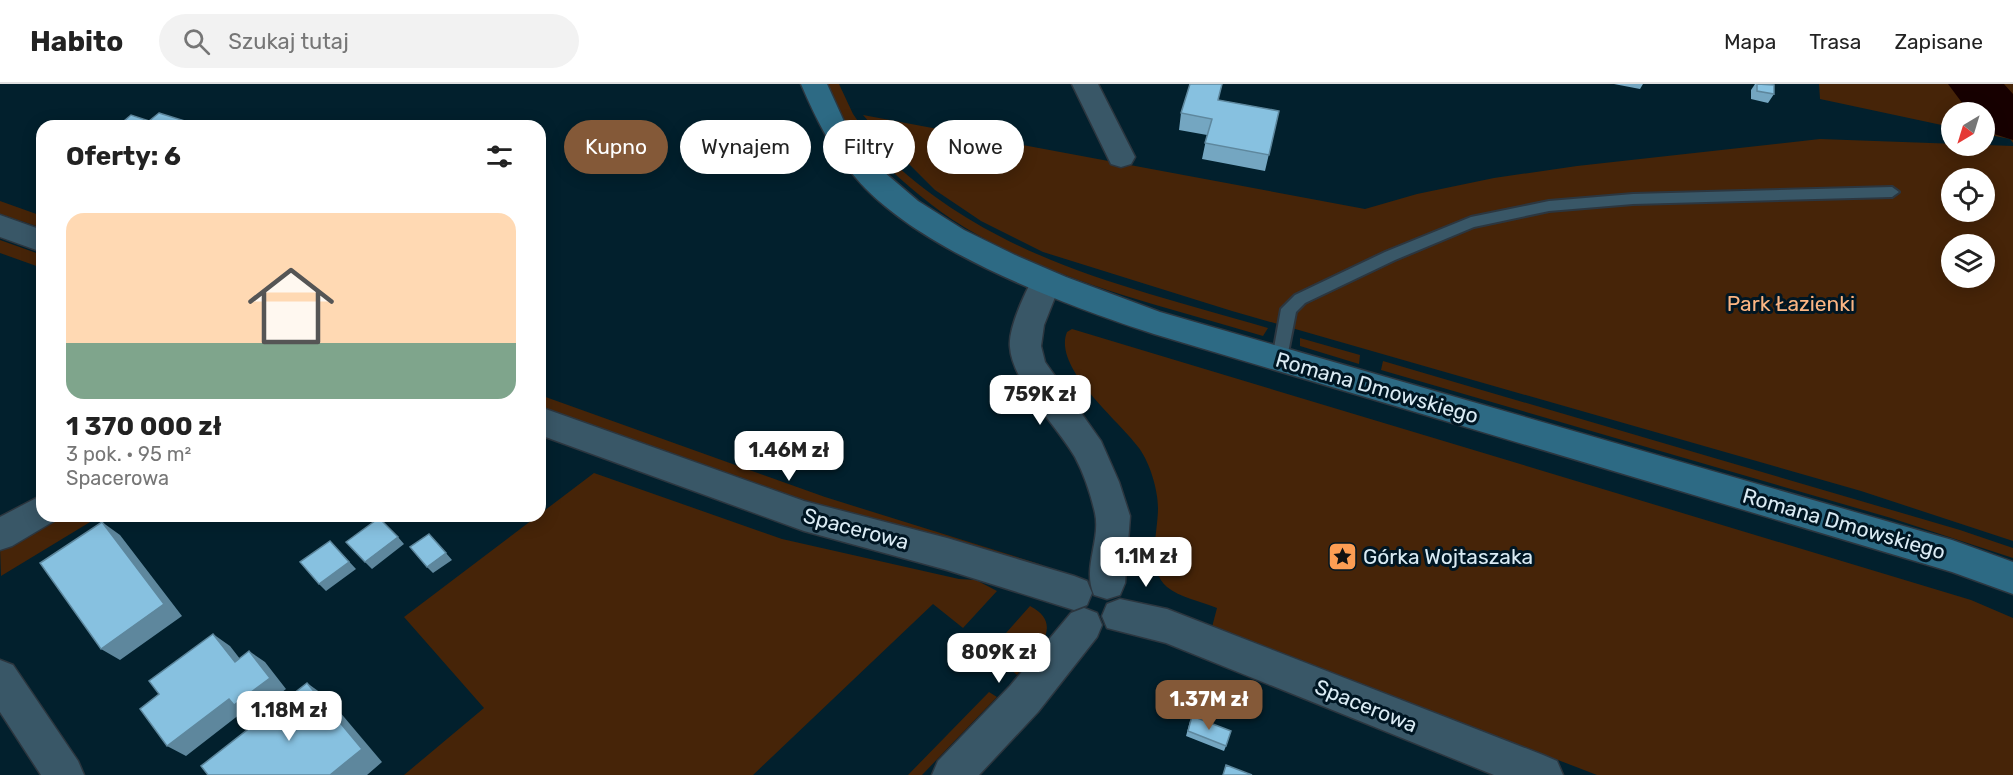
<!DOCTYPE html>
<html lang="pl">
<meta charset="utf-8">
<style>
:root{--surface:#fff;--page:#f2f2f2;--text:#222;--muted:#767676;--line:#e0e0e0;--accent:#845938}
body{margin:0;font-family:Rubik,sans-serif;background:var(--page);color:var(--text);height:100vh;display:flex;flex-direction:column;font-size:22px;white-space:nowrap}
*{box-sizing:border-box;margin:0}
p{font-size:20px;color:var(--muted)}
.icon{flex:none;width:33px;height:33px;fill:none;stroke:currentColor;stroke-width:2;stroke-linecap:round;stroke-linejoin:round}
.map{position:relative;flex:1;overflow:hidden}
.details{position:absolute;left:36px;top:36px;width:510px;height:402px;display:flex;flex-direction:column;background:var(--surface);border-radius:18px;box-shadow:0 3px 15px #0003}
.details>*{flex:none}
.guide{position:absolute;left:564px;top:36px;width:570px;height:54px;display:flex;gap:12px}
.needle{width:39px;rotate:218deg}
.controls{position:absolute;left:1941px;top:18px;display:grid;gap:12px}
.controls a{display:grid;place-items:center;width:54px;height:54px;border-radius:50%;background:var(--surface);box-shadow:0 3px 15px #0003;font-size:30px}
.price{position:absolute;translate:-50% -51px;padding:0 14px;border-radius:12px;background:#fff;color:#222;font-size:20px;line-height:39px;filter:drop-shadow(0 2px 3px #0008)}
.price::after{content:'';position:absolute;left:50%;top:36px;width:18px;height:14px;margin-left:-9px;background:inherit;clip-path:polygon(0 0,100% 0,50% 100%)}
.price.active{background:var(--accent);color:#fff}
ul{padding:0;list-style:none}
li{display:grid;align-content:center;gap:12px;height:318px;padding:0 30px}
li span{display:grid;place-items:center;height:186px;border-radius:18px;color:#555}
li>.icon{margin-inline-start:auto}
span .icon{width:108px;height:108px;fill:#fffc;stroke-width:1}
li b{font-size:26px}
h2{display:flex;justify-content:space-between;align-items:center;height:72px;padding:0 30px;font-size:26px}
.pill{padding:0 21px;border-radius:27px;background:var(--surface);box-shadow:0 3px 15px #0003;font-size:21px;line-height:54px}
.pill.active{background:var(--accent);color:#fff}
header{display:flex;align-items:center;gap:36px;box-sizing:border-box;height:84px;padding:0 30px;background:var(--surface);border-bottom:2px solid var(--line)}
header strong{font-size:28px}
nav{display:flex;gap:33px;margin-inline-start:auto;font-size:21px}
.search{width:420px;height:54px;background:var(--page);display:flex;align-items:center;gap:15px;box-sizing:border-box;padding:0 21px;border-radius:33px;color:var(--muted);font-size:22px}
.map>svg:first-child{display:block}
.green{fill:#462408;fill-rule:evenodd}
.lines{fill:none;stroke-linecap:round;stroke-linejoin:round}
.river{fill:#170000;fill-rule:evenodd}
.lane-casing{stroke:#2c363f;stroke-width:4}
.street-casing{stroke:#2c363f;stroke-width:3}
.secondary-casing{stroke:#2c363f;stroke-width:3}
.lane{fill:#395767;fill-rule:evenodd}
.street{fill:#395767;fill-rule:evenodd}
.secondary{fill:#2d6a84;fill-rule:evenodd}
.wall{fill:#74a6c1}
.shaded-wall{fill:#5e879d}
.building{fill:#87c1e0;stroke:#5e879d;stroke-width:1.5}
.labels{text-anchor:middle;stroke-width:6;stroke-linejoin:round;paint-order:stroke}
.park-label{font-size:21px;fill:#fbb583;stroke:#001623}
.street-label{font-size:21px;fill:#daebf4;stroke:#001623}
.poi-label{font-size:21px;fill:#daebf4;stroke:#001623;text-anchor:start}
</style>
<header>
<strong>Habito</strong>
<div class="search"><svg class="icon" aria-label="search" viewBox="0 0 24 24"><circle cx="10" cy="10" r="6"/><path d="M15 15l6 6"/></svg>Szukaj tutaj</div>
<nav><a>Mapa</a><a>Trasa</a><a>Zapisane</a></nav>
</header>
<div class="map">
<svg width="2013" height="691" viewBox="0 0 2013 691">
<rect width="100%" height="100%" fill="#02202d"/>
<path class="green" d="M827,0H839L853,30L871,56L863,58L844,35Z
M1819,0H2013V59L2010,55L1985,50L1984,28H1952L1951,43L1820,15Z
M863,31L1365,125L1417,110L1494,94L1577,82L1820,55L2013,62V457L1861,407L1232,227L1043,168L981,137L935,106L885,56ZM1952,94H1984V128H1952ZM1952,160H1984V194H1952Z
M886,72C997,177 1126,202 1268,244L1263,252C1163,222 1055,198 964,143C933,124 905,100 879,75Z
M0,117L42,132V144L0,130Z
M0,156L42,171V184L0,169Z
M1072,245L1971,516L2013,534V691H1597L1212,543L1217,524C1202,518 1179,513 1167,503C1146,485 1158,449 1158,424C1158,406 1150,379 1139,364C1121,338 1052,284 1067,248Z
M1300,254L1360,271L1359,280L1300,262Z
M1383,277L1960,446L2013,464V474L1891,434L1381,286Z
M540,311L825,413L1046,482L810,422L540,326Z
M594,389L782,455L959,495L976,496L997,507L963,544L933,520L753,691H404L484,624L404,533Z
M51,432H100L1,492L0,462Z
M1030,522C1067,541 1034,570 1017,591L990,567Z
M989,608L997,613L922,691H908Z"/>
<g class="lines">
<path class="river" d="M1948,0H2004L2013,10V56L1994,50L1984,44V28H1969Z"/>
<defs>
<path id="lane" d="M1892,103L1899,108L1892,113L1633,120L1549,127L1474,143L1395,176L1305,219L1296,228L1286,279L1280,281L1274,279L1272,275L1281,225L1295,211L1385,168L1471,133L1549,117L1633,110Z"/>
<path id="street" d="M1072,0H1098L1135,73L1131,80L1121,83L1111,80Z
M0,131L42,146V168L0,153Z
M1046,187L1057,190L1061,198L1044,241L1041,262L1045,278L1101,357L1119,398L1130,432L1125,499L1120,511L1107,515L1094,511C1082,484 1101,456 1095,429C1091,411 1084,390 1075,373C1057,342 1012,298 1010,263C1008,244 1026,207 1035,190Z
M540,323L804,417L947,454L1074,492L1087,497L1092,509L1087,521L1074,526L947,486L804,447L540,351Z
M42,411V432H56L54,437L12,462L0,466V433Z
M1120,515L1167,525L1543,671L1557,677L1563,691H1494L1166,559L1107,544L1102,532L1107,520Z
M1084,524L1097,529L1102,541L1097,553L1038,628L979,691H932L938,677L1010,602L1071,529Z
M0,576L13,581L78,677L84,691H41L0,628Z"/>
<path id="secondary" d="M801,0H827L847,44L877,82L918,117L964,146L1015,171L1066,193L1160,228L1952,456L2013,478V510L1952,488L1154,250C1065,221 917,166 856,94C830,63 817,37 801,0Z"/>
</defs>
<use href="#lane" class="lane-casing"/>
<use href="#street" class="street-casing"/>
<use href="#secondary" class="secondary-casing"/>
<use href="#lane" class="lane"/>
<use href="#street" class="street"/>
<use href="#secondary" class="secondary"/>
</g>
<path class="wall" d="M1614,0H1643L1640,5Z
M1755,0H1769L1774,10L1768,19L1751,15V6Z
M1219,16L1279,27L1265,87L1202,75L1207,51L1179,46L1181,29Z
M1190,637L1226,662L1224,667L1186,652Z"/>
<path class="shaded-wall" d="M102,438L120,451L182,532L120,576L101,565Z
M398,453L404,460L372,485L365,478Z
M330,457L356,485L326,507L319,500Z
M446,469L452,476L433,489L427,483Z
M213,550L230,562L251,589L235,578Z
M249,567L265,578L286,605L251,632L244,627L186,672L167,662Z
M307,599L328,614L382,678L367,691H330Z"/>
<path class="building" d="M1190,0H1222L1218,16L1279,27L1269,71L1205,59L1212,35L1181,29Z
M1757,0L1774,1V10L1757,7Z
M159,29L198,41L197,42H118L131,31L149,37Z
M379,434L398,453L365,478L346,458Z
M102,438L164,520L101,565L40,479Z
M429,450L446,469L427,483L410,463Z
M330,457L349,478L319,500L300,478Z
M213,550L235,578L249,567L270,594L234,621L229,615L167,662L140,625L159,610L149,597Z
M307,599L362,665L330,691H208L201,682Z
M1192,632L1231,647L1226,662L1188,647Z
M1226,681L1252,691H1223Z"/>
<defs>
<symbol id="sight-square" viewBox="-11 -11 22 22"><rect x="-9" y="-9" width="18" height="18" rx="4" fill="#fc9d53" stroke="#001623"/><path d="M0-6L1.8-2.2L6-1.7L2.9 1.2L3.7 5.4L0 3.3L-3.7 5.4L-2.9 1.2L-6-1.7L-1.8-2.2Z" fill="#111"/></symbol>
</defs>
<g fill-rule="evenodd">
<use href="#sight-square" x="1326" y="456" width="33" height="33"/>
</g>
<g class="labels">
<g class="park-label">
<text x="1791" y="227">Park Łazienki</text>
</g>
<g class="street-label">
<text transform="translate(1377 304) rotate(16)" y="7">Romana Dmowskiego</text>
<text transform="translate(1844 440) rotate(16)" y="7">Romana Dmowskiego</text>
<text transform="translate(856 445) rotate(15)" y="7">Spacerowa</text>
<text transform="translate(1366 622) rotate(22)" y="7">Spacerowa</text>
</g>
<g class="poi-label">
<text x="1363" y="480">Górka Wojtaszaka</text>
</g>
</g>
</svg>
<div class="controls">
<a><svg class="needle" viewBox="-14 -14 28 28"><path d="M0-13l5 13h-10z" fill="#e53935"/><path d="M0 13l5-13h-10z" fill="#767676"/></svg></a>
<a><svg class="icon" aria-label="locate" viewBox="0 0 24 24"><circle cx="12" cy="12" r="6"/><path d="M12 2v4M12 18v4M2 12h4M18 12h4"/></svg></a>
<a><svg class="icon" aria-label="layers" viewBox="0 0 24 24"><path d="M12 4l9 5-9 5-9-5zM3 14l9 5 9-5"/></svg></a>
</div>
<b class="price" style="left:1040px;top:342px">759K zł</b>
<b class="price" style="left:789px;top:398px">1.46M zł</b>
<b class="price" style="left:1146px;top:504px">1.1M zł</b>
<b class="price" style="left:999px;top:600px">809K zł</b>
<b class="price active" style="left:1209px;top:647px">1.37M zł</b>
<b class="price" style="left:289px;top:658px">1.18M zł</b>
<div class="guide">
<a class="pill active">Kupno</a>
<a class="pill">Wynajem</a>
<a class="pill">Filtry</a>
<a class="pill">Nowe</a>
</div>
<section class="details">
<h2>Oferty: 6<svg class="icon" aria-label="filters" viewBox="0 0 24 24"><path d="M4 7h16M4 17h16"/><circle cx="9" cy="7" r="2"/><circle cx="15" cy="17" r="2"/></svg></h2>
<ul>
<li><span style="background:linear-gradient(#ffd9b3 70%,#7fa58c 0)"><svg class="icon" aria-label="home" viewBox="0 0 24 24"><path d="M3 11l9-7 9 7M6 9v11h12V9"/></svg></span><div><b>1 370 000 zł</b><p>3 pok. · 95 m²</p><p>Spacerowa</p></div></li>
</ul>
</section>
</div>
